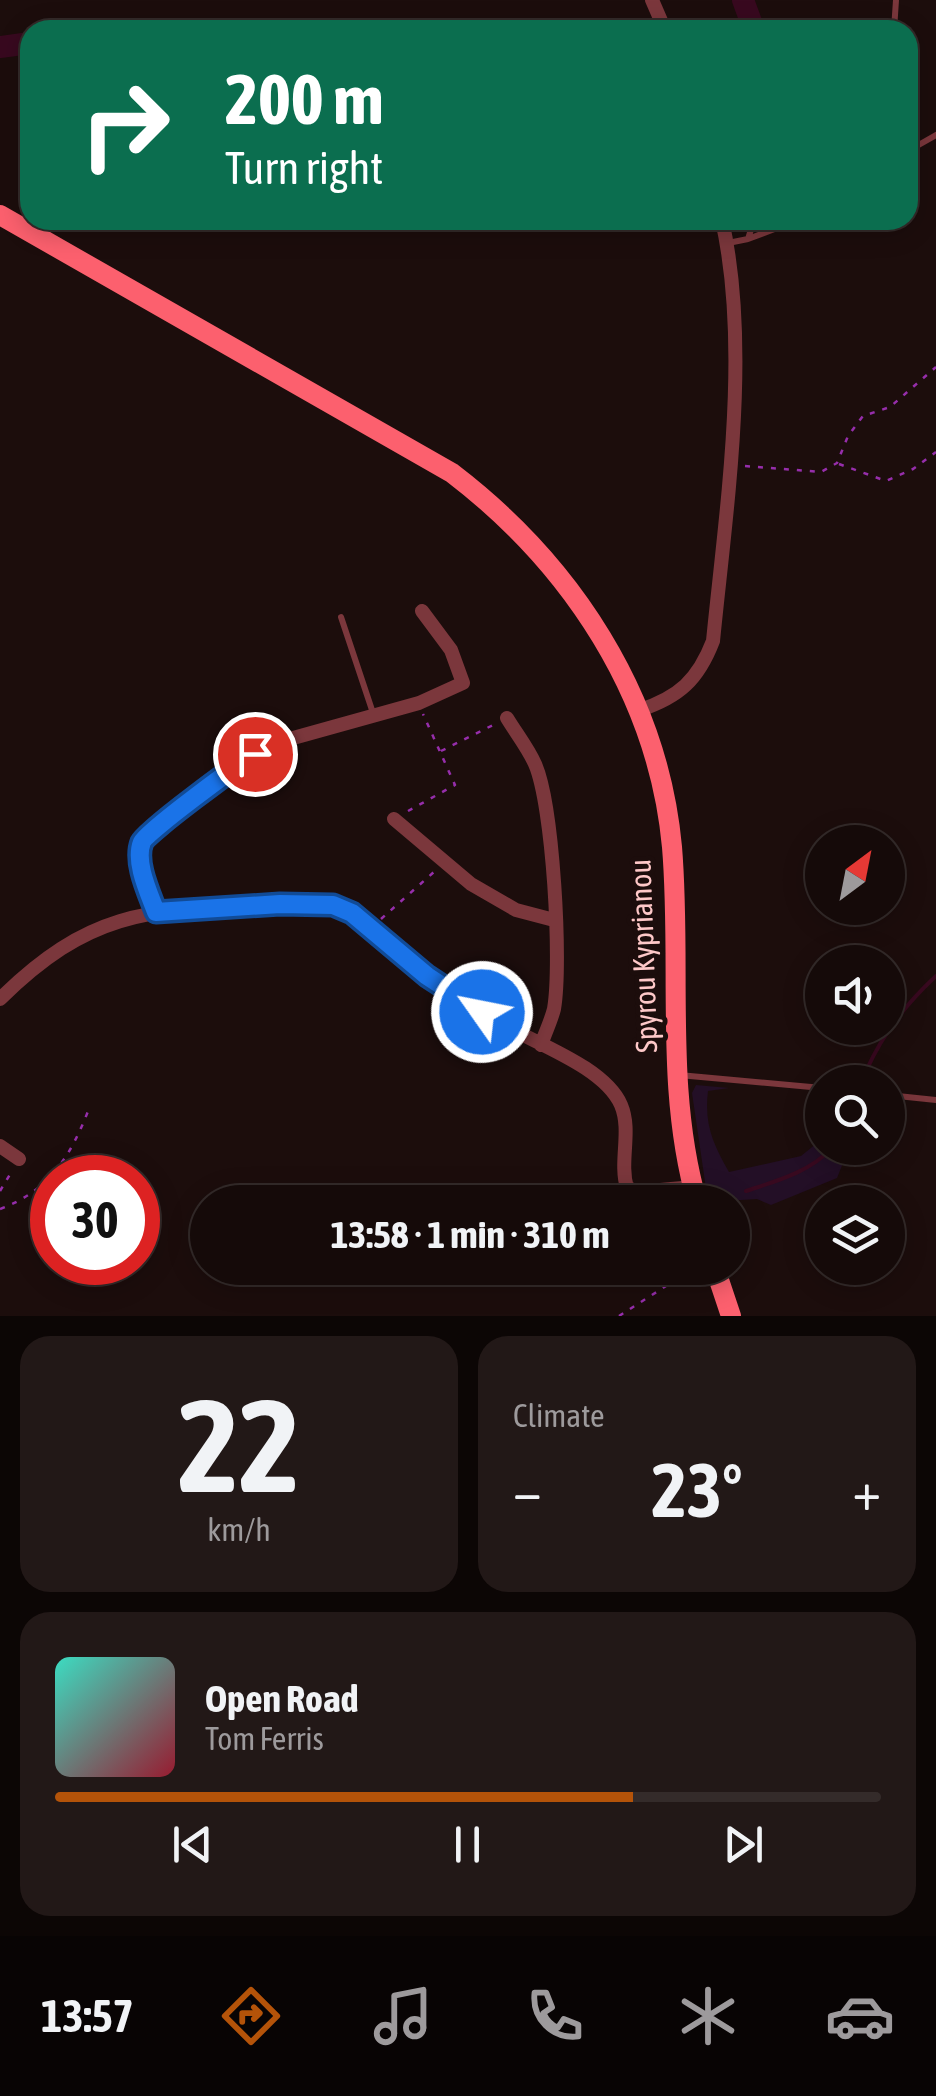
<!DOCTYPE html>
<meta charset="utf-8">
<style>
:root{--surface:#150a09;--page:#221817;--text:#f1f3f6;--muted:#9d9a9c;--line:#342b2a;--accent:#b45309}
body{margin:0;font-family:"Asap Condensed",sans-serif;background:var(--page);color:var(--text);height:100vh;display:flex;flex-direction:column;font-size:38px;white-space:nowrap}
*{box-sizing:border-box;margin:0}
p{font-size:32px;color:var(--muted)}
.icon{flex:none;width:55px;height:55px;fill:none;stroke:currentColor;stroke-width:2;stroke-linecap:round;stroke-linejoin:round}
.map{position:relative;height:1316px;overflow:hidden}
.details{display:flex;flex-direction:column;gap:20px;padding:20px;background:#0c0605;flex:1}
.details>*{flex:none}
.top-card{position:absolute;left:20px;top:20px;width:898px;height:210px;border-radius:30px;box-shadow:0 5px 25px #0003,0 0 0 2px var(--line);background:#0b6e4f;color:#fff;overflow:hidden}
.needle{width:65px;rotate:32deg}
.fabs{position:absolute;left:805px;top:825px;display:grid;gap:20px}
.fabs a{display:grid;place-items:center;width:100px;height:100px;border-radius:50%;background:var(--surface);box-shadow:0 5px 25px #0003,0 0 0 2px var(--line);font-size:50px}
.speed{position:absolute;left:30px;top:1155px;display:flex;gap:20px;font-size:50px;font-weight:700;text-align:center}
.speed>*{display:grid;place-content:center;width:130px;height:130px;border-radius:50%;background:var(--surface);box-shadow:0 5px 25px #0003,0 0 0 2px var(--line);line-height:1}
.speed .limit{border:15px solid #d22;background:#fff;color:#111}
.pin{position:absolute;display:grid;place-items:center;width:85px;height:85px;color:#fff;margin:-42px;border:5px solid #fff;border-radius:50%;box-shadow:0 2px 10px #0007}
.me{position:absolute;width:110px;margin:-55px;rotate:303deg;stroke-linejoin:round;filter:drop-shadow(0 0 8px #0008)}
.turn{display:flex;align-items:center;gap:35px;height:210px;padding:0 40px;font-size:45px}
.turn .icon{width:130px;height:130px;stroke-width:2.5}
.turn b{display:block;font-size:70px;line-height:85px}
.big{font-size:75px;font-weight:700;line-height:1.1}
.details .widget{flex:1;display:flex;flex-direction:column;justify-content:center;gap:15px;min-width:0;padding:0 35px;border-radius:30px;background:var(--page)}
.details .dial{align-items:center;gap:0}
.dial b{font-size:130px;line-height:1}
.song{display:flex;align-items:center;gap:30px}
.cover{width:120px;height:120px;border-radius:15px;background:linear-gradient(135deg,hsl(170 70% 55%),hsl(350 70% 35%))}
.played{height:10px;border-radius:5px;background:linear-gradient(90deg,var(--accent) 70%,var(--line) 70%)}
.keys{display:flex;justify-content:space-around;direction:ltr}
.heat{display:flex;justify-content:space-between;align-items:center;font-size:55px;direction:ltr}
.details .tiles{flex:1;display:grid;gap:20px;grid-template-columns:1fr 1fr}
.widget:last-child{grid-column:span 2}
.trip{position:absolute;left:190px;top:1185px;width:560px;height:100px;border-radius:50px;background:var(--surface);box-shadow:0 5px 25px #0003,0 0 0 2px var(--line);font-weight:700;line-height:100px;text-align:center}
.dock{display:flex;height:160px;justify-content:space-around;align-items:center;background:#080404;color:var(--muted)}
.dock .icon{width:70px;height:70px}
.dock .current{color:var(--accent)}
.dock b{font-size:45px;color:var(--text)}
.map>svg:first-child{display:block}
.green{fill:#230f26}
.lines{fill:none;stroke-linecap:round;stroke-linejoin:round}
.stream{stroke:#38091f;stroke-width:4}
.river{stroke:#38091f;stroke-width:22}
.path{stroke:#962eab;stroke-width:2.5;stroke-dasharray:5 8;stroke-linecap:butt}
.lane{stroke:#7b373c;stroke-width:6}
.street{stroke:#7b373c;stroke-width:14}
.secondary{stroke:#fc606e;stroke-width:20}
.route-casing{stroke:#114b97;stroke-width:25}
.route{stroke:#1a73e8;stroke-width:18}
.labels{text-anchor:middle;stroke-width:10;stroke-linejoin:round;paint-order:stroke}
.street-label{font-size:30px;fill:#fec8c8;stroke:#1c0d0c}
</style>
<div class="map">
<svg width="936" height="1316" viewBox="0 0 936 1316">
<rect width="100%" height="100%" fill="#1c0d0c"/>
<path class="green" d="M696,1085L729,1088L708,1091C704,1124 713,1144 729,1172L801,1156L822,1139V1148H849L837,1178L771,1205L757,1199L708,1202L692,1093Z"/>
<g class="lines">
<path class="stream" d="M867,1069C884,1032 906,1004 936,976
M746,1191C776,1181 810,1172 832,1148"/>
<path class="river" d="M743,0L754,30
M0,47L30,43"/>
<path class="path" d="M839,464L886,481L913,469L936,452
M745,466L821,472L837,463L848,436L863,416L890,407L936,367
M441,751L497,723
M408,811L455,785L423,714
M381,919L435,871
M0,1191L12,1171
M0,1209C50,1191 72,1154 90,1106
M619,1316L666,1286L683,1268"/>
<path class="lane" d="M894,30L896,0
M908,151L936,135
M748,239L798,220
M728,243L748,239L754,220
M341,617L374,716
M679,1075L822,1088
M888,1095L936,1100"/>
<path class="street" d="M652,0L665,30
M640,710C679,697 698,680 713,641C726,509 751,350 722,220
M507,718C516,733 528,748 535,764C553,805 562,963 554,1009C551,1021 545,1033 541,1045
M394,819L471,884L516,910L554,920
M155,911C147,888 132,857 147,834L228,770L255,754L286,740L419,703L463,683L451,650L422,611
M0,999C87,913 145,909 262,905C291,904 325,898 351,912C380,928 401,957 427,976C449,993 474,1007 497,1021C533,1043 604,1066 621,1105C632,1131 619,1161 627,1188L639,1192L693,1187
M0,1146L19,1159"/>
<path class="secondary" d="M0,215L452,473C571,564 658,695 672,847C682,965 664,1087 697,1202
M715,1268L731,1316"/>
</g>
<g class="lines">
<g class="route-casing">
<path id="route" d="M255,754C240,763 146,832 142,842C134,862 149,893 156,912L280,904L333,905L352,913L427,976L482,1012"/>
</g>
<use href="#route" class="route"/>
</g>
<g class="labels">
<g class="street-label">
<text transform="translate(644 956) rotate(-92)" y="10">Spyrou Kyprianou</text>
</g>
</g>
</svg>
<div class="fabs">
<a><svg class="needle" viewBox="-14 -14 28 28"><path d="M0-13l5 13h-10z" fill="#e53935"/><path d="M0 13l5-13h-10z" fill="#9d9a9c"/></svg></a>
<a><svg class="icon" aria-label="sound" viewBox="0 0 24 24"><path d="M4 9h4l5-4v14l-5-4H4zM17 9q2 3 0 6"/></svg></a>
<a><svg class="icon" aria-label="search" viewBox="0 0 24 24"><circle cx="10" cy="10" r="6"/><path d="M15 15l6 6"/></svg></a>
<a><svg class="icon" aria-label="layers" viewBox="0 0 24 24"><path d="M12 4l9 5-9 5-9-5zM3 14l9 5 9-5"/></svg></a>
</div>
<div class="speed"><div class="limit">30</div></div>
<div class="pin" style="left:255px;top:754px;background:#d93025"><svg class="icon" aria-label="arrive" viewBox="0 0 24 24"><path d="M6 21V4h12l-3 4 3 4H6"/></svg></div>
<svg class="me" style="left:482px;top:1012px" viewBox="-20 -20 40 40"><circle r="17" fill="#1a73e8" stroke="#fff" stroke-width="3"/><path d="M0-11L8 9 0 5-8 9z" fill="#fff"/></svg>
<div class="trip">13:58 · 1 min · 310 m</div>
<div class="top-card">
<div class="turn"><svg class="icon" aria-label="right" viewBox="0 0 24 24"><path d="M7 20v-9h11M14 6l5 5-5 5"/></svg><div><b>200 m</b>Turn right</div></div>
</div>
</div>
<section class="details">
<div class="tiles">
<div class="widget dial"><b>22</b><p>km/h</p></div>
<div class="widget"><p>Climate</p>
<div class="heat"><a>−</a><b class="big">23°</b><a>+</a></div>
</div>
<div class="widget">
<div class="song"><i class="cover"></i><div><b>Open Road</b><p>Tom Ferris</p></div></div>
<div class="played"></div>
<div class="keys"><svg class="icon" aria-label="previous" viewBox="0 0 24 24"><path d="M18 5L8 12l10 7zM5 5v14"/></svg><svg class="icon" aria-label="pause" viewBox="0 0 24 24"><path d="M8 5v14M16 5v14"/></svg><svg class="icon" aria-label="next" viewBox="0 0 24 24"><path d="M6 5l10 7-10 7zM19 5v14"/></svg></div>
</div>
</div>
</section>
<nav class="dock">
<b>13:57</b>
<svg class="icon current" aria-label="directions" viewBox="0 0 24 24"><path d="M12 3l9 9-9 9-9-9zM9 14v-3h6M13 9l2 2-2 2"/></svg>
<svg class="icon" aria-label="music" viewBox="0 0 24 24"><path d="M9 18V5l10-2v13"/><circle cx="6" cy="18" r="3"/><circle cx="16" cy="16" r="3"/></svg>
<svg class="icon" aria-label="phone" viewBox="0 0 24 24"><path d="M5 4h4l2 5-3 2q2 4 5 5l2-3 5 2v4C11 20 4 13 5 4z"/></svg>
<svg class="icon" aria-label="climate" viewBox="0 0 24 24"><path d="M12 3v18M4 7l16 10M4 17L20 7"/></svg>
<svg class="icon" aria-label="car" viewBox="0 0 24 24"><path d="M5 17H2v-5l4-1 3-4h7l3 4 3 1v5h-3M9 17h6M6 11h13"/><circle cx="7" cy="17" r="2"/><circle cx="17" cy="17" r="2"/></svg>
</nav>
